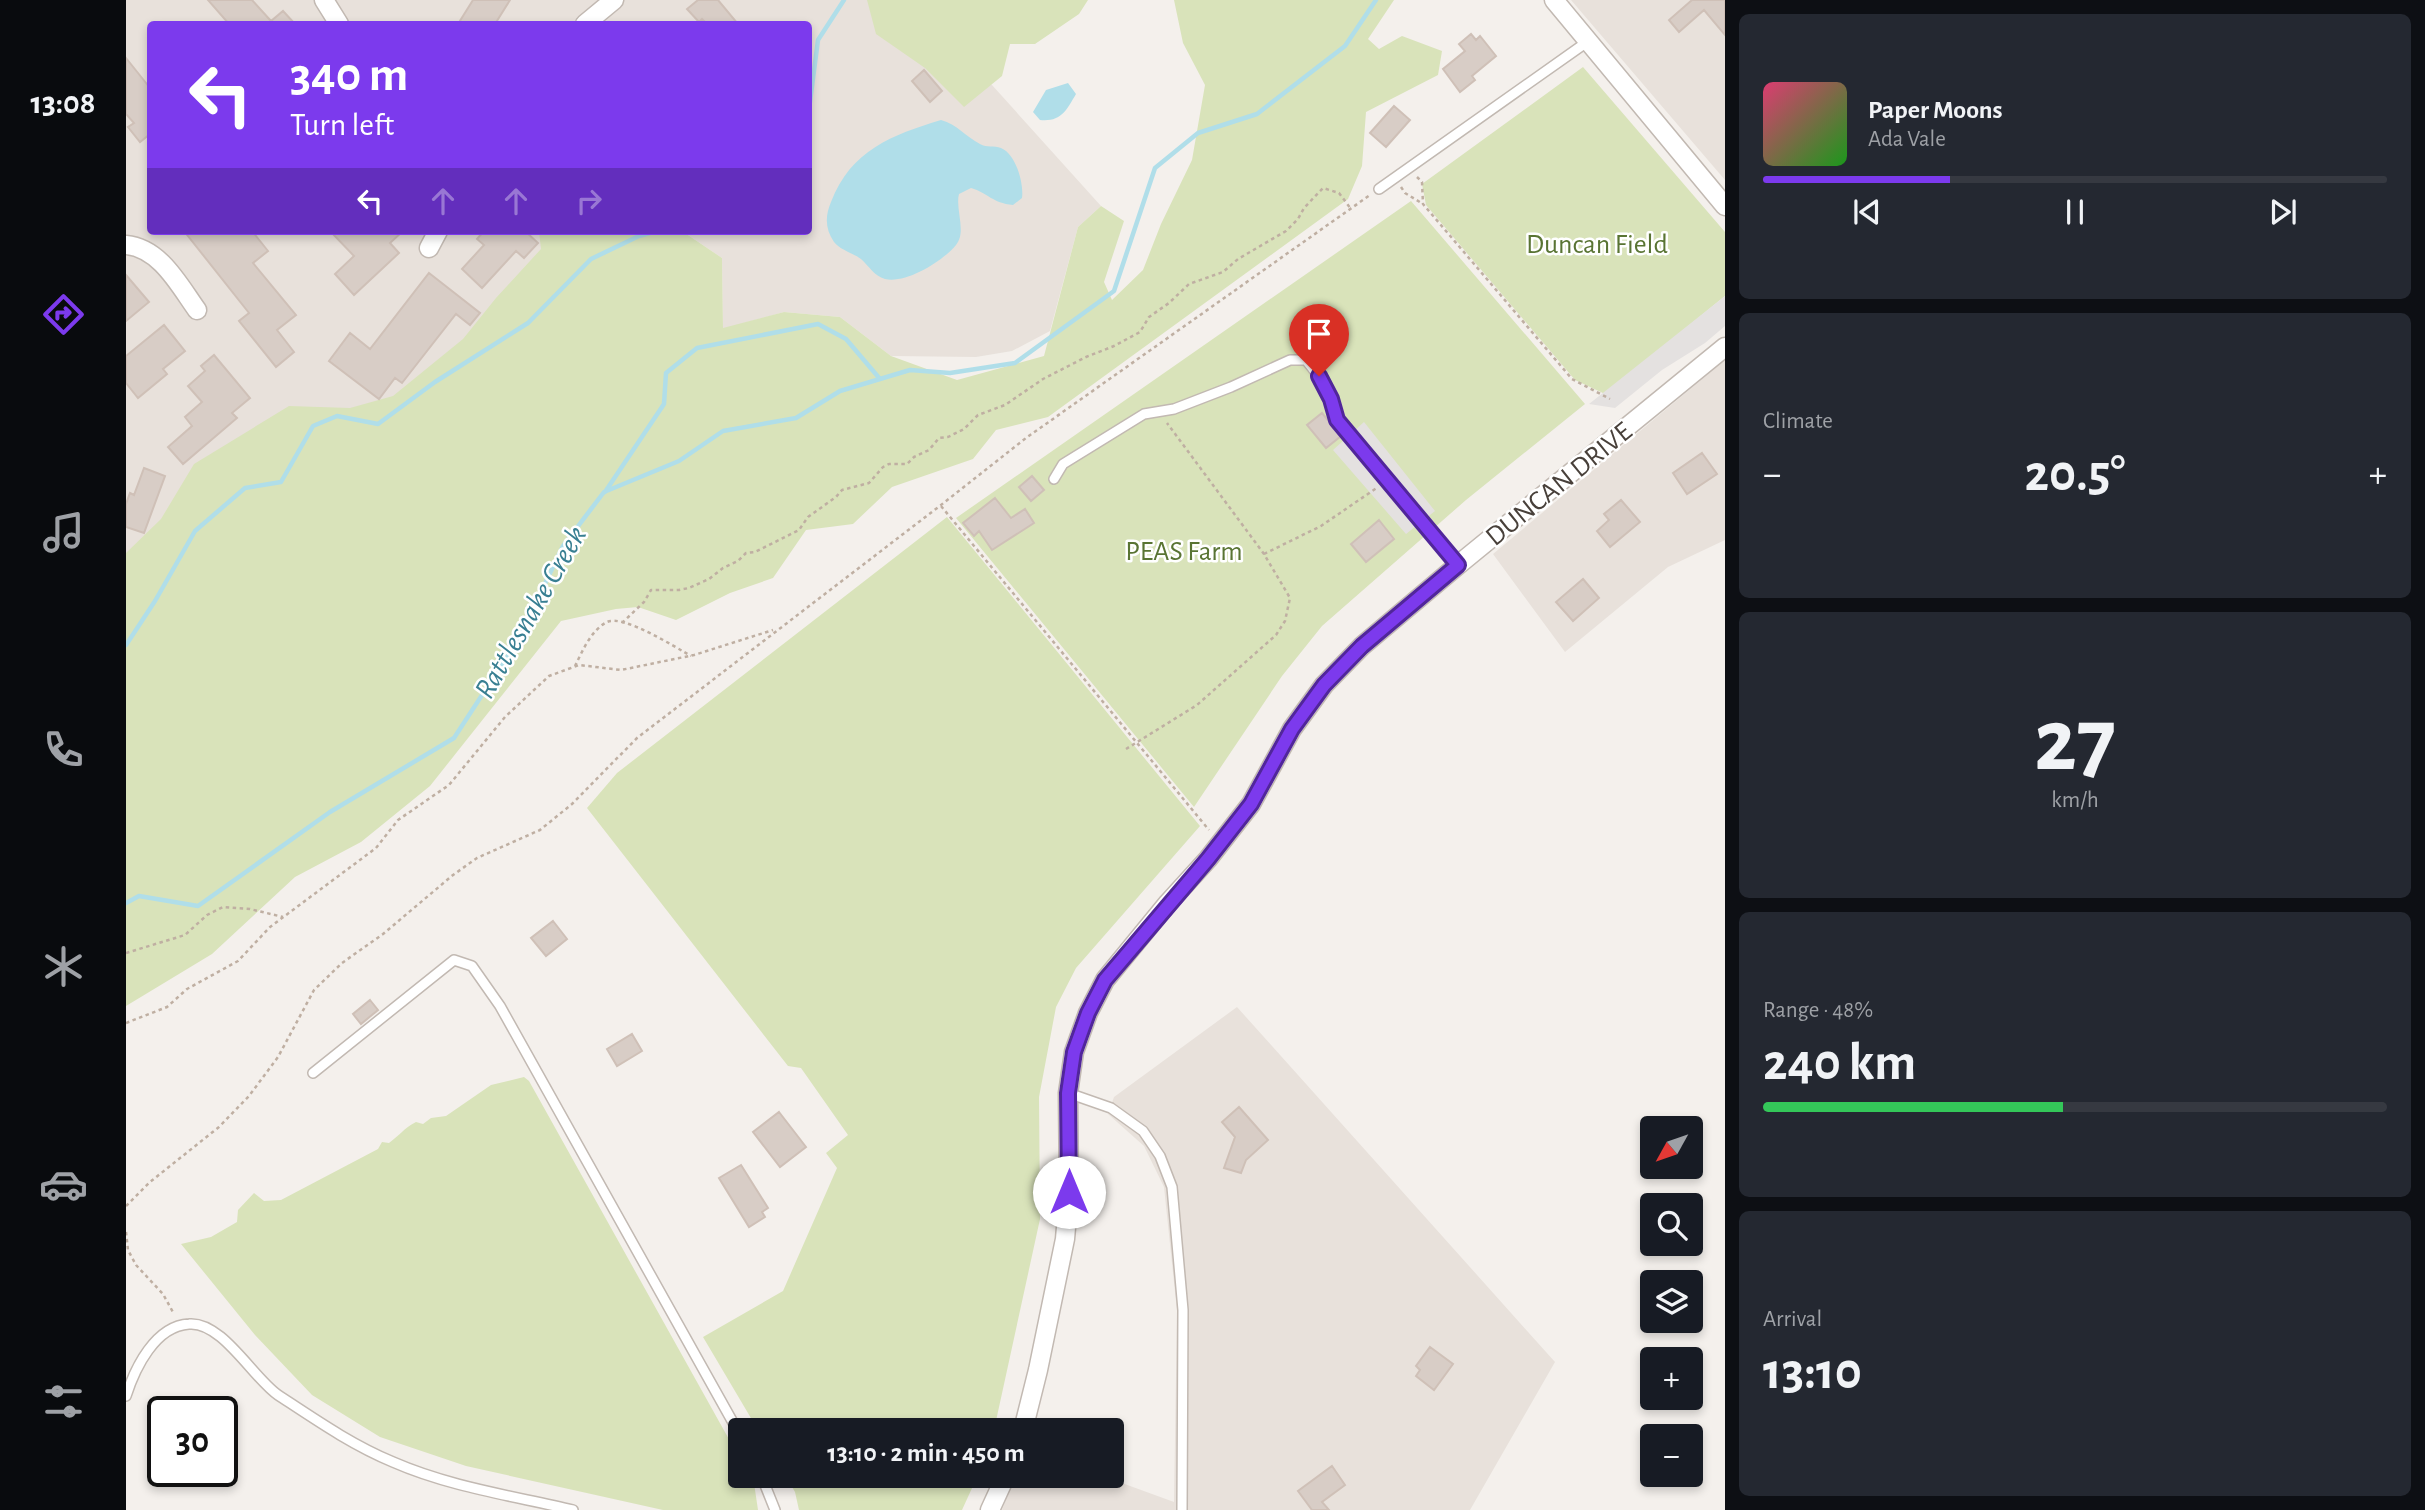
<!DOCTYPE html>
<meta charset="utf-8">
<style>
:root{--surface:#171b24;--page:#242831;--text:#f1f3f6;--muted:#9ea1a6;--line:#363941;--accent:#7c3aed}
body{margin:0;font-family:"Alegreya Sans",sans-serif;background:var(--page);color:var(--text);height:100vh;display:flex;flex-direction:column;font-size:26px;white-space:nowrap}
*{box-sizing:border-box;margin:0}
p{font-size:23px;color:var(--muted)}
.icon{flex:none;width:38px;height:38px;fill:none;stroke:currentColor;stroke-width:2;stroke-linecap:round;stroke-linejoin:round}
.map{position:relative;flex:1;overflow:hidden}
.side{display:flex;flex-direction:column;gap:14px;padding:14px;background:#0d0f14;width:700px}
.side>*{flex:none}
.top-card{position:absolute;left:21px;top:21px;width:665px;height:214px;border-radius:7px;box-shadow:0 4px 10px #0003;background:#7c3aed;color:#fff;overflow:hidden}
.needle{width:46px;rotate:230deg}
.tools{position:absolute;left:1514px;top:1116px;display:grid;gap:14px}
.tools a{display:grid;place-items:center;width:63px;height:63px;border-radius:7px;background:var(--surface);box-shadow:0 4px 10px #0003;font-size:35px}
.speed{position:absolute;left:21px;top:1396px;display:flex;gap:14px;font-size:35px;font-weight:700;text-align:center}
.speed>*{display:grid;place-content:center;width:91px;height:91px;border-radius:50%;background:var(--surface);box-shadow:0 4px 10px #0003;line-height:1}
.speed .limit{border:4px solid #111;border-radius:10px;background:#fff;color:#111}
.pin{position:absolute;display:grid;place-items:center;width:60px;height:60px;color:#fff;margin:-72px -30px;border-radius:50% 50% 50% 0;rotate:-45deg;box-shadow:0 0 7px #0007}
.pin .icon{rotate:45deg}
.me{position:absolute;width:77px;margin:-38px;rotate:0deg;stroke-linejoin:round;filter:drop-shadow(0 0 5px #0008)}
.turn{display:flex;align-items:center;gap:24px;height:147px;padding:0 28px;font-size:32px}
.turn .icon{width:91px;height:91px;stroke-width:2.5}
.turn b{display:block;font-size:49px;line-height:60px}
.lanes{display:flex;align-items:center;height:66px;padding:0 28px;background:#0003;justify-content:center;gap:35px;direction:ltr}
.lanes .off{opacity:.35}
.big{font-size:52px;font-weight:700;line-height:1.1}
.side .widget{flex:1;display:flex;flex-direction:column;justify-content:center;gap:10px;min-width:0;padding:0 24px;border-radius:10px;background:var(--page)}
.side .dial{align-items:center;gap:0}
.dial b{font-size:91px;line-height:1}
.song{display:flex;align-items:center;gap:21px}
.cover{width:84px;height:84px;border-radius:10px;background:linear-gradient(135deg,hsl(340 70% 55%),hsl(120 70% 35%))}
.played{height:7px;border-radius:4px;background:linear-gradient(90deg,var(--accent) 30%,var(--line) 30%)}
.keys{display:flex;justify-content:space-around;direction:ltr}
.heat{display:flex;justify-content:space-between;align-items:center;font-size:38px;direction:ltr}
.charge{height:10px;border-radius:5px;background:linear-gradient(90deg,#34c759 48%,var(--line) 0)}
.trip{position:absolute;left:602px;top:1418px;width:396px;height:70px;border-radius:7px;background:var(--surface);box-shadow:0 4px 10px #0003;font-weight:700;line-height:70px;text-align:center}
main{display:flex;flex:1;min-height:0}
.tabs{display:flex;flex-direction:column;width:126px;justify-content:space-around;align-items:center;background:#090b0e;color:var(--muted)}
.tabs .icon{width:49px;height:49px}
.tabs .current{color:var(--accent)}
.tabs b{font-size:32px;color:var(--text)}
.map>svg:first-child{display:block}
.residential{fill:#e8e1db}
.green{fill:#d9e3ba}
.parking{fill:#e4e1e0}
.water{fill:#b0dee9}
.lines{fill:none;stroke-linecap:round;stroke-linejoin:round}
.stream{stroke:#b0dee9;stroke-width:4.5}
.building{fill:#d8cdc6;stroke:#cfc0b7;stroke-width:2}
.lane-casing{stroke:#c2b9b2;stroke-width:12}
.street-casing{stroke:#c2b9b2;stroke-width:21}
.path{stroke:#bfafa2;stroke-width:2.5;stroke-dasharray:3.5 3.5;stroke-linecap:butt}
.lane{stroke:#fff;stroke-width:9}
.street{stroke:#fff;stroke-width:18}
.route-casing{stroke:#51269a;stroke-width:18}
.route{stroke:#7c3aed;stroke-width:12}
.labels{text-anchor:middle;stroke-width:5;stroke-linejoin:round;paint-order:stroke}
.park-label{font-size:28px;fill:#597433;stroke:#fff}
.street-label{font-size:28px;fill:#48403a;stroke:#fff}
.water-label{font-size:30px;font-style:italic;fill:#387f92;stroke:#fff}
</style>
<main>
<nav class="tabs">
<b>13:08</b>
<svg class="icon current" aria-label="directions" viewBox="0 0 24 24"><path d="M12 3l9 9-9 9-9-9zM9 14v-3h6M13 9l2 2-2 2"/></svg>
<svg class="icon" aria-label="music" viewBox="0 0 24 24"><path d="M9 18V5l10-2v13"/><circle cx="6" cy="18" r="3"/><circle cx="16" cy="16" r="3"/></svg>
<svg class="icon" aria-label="phone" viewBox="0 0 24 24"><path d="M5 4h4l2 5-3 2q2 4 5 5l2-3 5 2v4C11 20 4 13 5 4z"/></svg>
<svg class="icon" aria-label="climate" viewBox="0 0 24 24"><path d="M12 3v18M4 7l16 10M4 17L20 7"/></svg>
<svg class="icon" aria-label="car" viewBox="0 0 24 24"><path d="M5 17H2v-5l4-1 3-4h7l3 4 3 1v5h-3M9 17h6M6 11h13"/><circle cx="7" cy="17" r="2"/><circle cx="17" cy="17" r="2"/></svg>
<svg class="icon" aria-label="filters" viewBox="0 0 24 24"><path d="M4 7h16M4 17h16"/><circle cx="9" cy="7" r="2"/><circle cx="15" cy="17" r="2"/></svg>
</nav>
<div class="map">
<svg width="1599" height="1510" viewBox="0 0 1599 1510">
<rect width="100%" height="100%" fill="#f4f0ec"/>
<path class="residential" d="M0,0H758L866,85L975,206L952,227L924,331L886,351L850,357L765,356L714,317L658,312L597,329L596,258L556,231H682V24H24V231H516L0,609Z
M1445,0H1599V180Z
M1599,360V540L1542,567L1439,652L1367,554Z
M1111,1007L1429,1362L1344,1510H876L889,1475H974L1048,1502L1051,1311L1038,1187L1018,1146L982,1114L988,1097Z"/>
<path class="green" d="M741,0H962L953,14L909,44H884L876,76L838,107L799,68L750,34Z
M1048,0H1268L1242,39L1253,49L1276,36L1316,51L1312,75L1240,112L1236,166L1222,199L922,417L870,430L847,459L766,487L727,524L680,530L647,578L604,593L550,620L512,607L490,609L435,621L304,786L235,842L169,877L86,954L0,1006V553L35,519L68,464L163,406L224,408L267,396L337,339L370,298L415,249L413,231H556L596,258L597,328L658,312L714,317L765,356L831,380L918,356L952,227L975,206L998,221L978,282L986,300L1017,270L1035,224L1066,160L1079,85L1057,43Z
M1457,67L1599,232V296L1479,394L1449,380L1300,205L1296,184Z
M1285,201L1459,404L1340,500L1196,626L1156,676L1068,807L830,518Z
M821,517L1074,826L950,968L930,1007L913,1097L914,1219L868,1430H632L577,1337L657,1291L711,1168L700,1153L722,1135L675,1068L662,1066L461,808L491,773Z
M398,1077L403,1081L614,1459V1475H623L628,1483L632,1510H537L340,1466L254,1437L186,1395L129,1335L55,1244L85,1237L111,1222L112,1210L128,1193L138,1201L155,1200L252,1149L256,1142L263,1143C274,1135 277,1129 290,1122L297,1124L305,1118L320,1116L365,1085Z
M659,1475H852L836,1510H673L669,1492Z"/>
<path class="parking" d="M1599,296V326L1579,343L1536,370L1489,408L1463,404Z
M1238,422L1309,511L1280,534L1207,450Z"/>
<path class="water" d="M942,83L950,94C940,111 935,122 914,120L907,112L920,90Z
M815,120C831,124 840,137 854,144C861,148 868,145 875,148C890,154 898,184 896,198L887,205C866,203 862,193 845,188L833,194C829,209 841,232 830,245C817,261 780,284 759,279C748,276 743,266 735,259C727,253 714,250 708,242C699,229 699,216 705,202C725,150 766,135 815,120Z"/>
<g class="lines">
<path class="stream" d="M682,117L692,40L718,0
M479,492L538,404L540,373L571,348L692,324L720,339L754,379
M0,645L29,601L69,531L119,488L155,482L187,426L211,416L252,424L309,382L402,323L465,259L513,236L531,231
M0,903L13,896L72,906L204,812L328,738L392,640L437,546L478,492L553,461L597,431L670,418L714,391L784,370L824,373L889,363L988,291L1029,168L1072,133L1131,114L1219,46L1250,0"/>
</g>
<path class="building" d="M82,0H126L145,21L157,11L169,24H103Z
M347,0H384L369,24H332Z
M572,0H592L612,24H581L576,19L573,22L561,9Z
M1566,0H1599V35L1578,10L1553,32L1543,20Z
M1345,34L1350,40L1354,36L1370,56L1346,76L1349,80L1334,92L1317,69L1339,51L1333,44Z
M0,58L24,88V134L14,142L2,127L8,123L0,114Z
M798,70L816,91L804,102L786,81Z
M1268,106L1284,120L1260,147L1244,133Z
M58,231H126L142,251L127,263L170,315L151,330L168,352L150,367L113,321L123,313Z
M204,231H277L264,243L273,253L228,295L209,274L228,256Z
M358,231H399L412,243L398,258L390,251L356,288L336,269L358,245L351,239Z
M303,273L354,313L344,325L330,314L276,383L269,378L253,399L203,361L224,333L244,349Z
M0,275L23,302L0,321Z
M38,325L59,351L37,369L41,374L12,398L0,383V356Z
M88,355L124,398L106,413L111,418L57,464L42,447L66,426L59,417L76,402L62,386L79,371L75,366Z
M1196,413L1215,436L1200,448L1181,425Z
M1576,453L1591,474L1561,494L1547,473Z
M18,468L39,476L18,533L0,527V504L4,493L8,495Z
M906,476L918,490L905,501L893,487Z
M869,498L885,518L899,509L908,523L866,550L853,531L848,536L837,523Z
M1495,500L1514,522L1484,547L1471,531L1483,520L1478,514Z
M1253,520L1268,539L1240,562L1225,544Z
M1457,579L1473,598L1447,621L1430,602Z
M427,921L441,939L420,956L405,938Z
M244,1000L252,1010L235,1024L227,1014Z
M506,1034L516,1051L491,1066L481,1049Z
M1113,1107L1142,1140L1120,1160L1115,1173L1098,1168L1109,1137L1096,1122Z
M653,1112L680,1147L654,1167L627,1132Z
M615,1165L642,1208L636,1212L639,1217L623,1227L593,1178Z
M1304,1347L1327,1364L1308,1390L1290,1376L1294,1370L1290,1366Z
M1206,1466L1219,1485L1196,1502L1203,1510H1186L1172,1491Z"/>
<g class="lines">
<g class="lane-casing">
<path id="lane" d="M1253,189L1461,42
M928,479L937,464L1018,414L1048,409L1105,387L1164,360H1180C1196,379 1205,396 1211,420L1332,565
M187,1073L328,960L346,966L374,1006L614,1435
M942,1093L985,1108L1017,1131L1034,1156L1046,1187L1057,1310L1056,1510
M0,1396C9,1368 29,1326 63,1324C96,1321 127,1378 152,1395C190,1420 226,1445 267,1462C324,1487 388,1496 447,1510
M635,1475L649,1510"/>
</g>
<g class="street-casing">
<path id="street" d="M198,0L213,24
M1428,0L1599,206
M459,24L488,0
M0,245C34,248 53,285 71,310
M303,248L312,231
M897,1430L912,1370L939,1239L943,1192L942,1093L948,1052L962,1013L979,980L1042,903L1082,859L1125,804L1166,729L1198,685L1236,646L1332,565L1599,347
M864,1510L880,1475"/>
</g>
<path class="path" d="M1291,177L1296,182L1297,204L1446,379L1484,399
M1275,187L1279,193L1297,204
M815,506L1083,830
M1138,554L1195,526L1252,487
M496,623L518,602L525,590H553L563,588L583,579L597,568L612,561L620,553L629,552L673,530L682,517L710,497L716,490L743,483L757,467L763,464H781L788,457L803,450L813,438L822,437L838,429L852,415L879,405L917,379L960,357L988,346L1014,332L1023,317L1043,303L1063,284L1097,272L1112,259L1160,231L1172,219L1178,208L1197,188L1213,193L1225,209
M449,666C456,652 465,630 481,622C497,614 549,647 565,656
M1000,749L1071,705L1150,635L1159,621L1164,598L1138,554L1041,423
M0,953L59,935L81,915L97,907L124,909L157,917
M0,1023L41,1007L61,989L112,961L144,927L250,848L272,820L323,785L379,717L423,676L453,665L495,670L568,655L647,630
M0,1206L24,1182L93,1127L123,1096L152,1057L188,990L216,963L257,934L327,875L351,858L414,830L446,804L511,738L815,505L900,438L1244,195
M0,1232L2,1250L10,1265L37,1294L48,1314"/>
<use href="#lane" class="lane"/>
<use href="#street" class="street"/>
</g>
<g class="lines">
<g class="route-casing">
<path id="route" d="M943,1192L942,1093L948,1052L962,1013L979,980L1082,859L1125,804L1166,729L1198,685L1236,646L1332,565L1211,420L1205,399L1193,376"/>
</g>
<use href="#route" class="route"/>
</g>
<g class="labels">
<g class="park-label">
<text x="1471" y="253">Duncan Field</text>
<text x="1058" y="560">PEAS Farm</text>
</g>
<g class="street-label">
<text transform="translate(1432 483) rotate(-39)" y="10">DUNCAN DRIVE</text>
</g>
<g class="water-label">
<text transform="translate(404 612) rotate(-60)" y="10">Rattlesnake Creek</text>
</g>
</g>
</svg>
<div class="tools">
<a><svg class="needle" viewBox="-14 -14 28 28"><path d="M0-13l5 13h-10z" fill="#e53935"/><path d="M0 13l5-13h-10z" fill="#9ea1a6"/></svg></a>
<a><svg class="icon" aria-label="search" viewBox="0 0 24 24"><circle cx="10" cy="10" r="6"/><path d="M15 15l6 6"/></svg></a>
<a><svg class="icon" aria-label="layers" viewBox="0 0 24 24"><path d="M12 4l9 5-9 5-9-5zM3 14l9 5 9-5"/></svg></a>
<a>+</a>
<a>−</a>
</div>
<div class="speed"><div class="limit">30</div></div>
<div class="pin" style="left:1193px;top:376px;background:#d93025"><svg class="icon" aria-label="arrive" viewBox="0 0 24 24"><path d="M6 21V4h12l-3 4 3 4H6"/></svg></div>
<svg class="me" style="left:943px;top:1192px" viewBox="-20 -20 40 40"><circle r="19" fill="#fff"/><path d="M0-13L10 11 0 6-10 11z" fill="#7c3aed"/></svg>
<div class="trip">13:10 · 2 min · 450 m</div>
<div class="top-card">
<div class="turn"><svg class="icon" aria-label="left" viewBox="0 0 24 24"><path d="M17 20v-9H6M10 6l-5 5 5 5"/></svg><div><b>340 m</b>Turn left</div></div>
<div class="lanes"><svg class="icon" aria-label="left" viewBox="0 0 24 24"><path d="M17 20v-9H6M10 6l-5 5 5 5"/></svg><svg class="icon off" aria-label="ahead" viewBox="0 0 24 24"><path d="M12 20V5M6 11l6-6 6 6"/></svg><svg class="icon off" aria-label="ahead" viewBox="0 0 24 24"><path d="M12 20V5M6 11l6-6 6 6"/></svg><svg class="icon off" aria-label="right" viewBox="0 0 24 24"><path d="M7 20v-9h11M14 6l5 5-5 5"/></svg></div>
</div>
</div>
<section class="side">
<div class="widget">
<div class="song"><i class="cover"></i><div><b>Paper Moons</b><p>Ada Vale</p></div></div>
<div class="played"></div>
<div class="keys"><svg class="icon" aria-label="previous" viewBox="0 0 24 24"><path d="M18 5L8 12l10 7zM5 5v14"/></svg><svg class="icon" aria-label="pause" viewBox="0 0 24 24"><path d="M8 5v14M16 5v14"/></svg><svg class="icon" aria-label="next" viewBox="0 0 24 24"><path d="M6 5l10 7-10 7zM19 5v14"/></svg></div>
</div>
<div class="widget"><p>Climate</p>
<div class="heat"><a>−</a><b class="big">20.5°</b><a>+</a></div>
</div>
<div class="widget dial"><b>27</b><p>km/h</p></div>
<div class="widget"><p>Range · 48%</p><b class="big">240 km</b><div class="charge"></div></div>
<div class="widget"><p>Arrival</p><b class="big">13:10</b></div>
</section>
</main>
